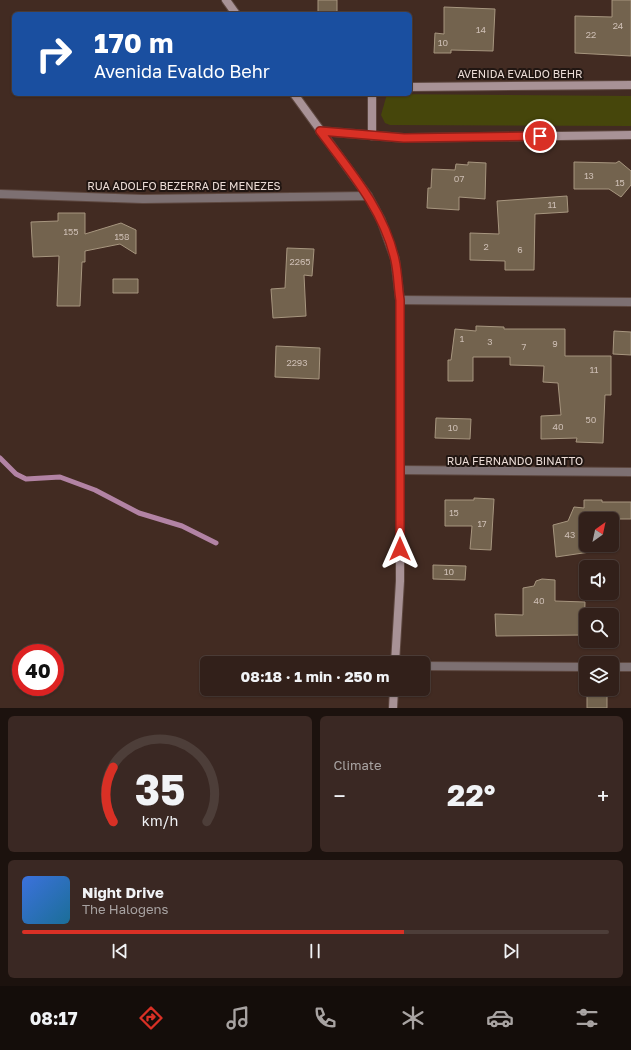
<!DOCTYPE html>
<meta charset="utf-8">
<style>
:root{--surface:#32201a;--page:#3a2823;--text:#f1f3f6;--muted:#a8a3a2;--line:#4d3e39;--accent:#d93025}
body{margin:0;font-family:"Golos Text",sans-serif;background:var(--page);color:var(--text);height:100vh;display:flex;flex-direction:column;font-size:15px;white-space:nowrap}
*{box-sizing:border-box;margin:0}
p{font-size:13px;color:var(--muted)}
.icon{flex:none;width:22px;height:22px;fill:none;stroke:currentColor;stroke-width:2;stroke-linecap:round;stroke-linejoin:round}
.map{position:relative;height:708px;overflow:hidden}
.details{display:flex;flex-direction:column;gap:8px;padding:8px;background:#1c120e;flex:1}
.details>*{flex:none}
.hud{position:absolute;left:12px;top:12px;width:400px;height:84px;border-radius:6px;box-shadow:0 1px 3px #0004,0 0 0 1px var(--line);background:#1a4fa0;color:#fff;overflow:hidden}
.needle{width:26px;rotate:33deg}
.tools{position:absolute;left:579px;top:512px;display:grid;gap:8px}
.tools a{display:grid;place-items:center;width:40px;height:40px;border-radius:6px;background:var(--surface);box-shadow:0 1px 3px #0004,0 0 0 1px var(--line);font-size:20px}
.speed{position:absolute;left:12px;top:644px;display:flex;gap:8px;font-size:20px;font-weight:700;text-align:center}
.speed>*{display:grid;place-content:center;width:52px;height:52px;border-radius:50%;background:var(--surface);box-shadow:0 1px 3px #0004,0 0 0 1px var(--line);line-height:1}
.speed .limit{border:6px solid #d22;background:#fff;color:#111}
.pin{position:absolute;display:grid;place-items:center;width:34px;height:34px;color:#fff;margin:-17px;border:2px solid #fff;border-radius:50%;box-shadow:0 1px 4px #0007}
.me{position:absolute;width:44px;margin:-22px;rotate:0deg;stroke-linejoin:round;filter:drop-shadow(0 0 3px #0008)}
.turn{display:flex;align-items:center;gap:14px;height:84px;padding:0 16px;font-size:18px}
.turn .icon{width:52px;height:52px;stroke-width:2.5}
.turn b{display:block;font-size:28px;line-height:34px}
.big{font-size:30px;font-weight:700;line-height:1.1}
.details .card{flex:1;display:flex;flex-direction:column;justify-content:center;gap:6px;min-width:0;padding:0 14px;border-radius:6px;background:var(--page)}
.details .dial{align-items:center;gap:0}
.dial svg{height:104px;overflow:visible;fill:none;stroke:var(--line);stroke-width:7;stroke-linecap:round;text-anchor:middle}
.dial text{fill:var(--text);stroke:none}
.song{display:flex;align-items:center;gap:12px}
.cover{width:48px;height:48px;border-radius:6px;background:linear-gradient(135deg,hsl(220 70% 55%),hsl(200 70% 35%))}
.played{height:4px;border-radius:2px;background:linear-gradient(90deg,var(--accent) 65%,var(--line) 65%)}
.keys{display:flex;justify-content:space-around;direction:ltr}
.heat{display:flex;justify-content:space-between;align-items:center;font-size:22px;direction:ltr}
.details .tiles{flex:1;display:grid;gap:8px;grid-template-columns:1fr 1fr}
.card:last-child{grid-column:span 2}
.trip{position:absolute;left:200px;top:656px;width:230px;height:40px;border-radius:6px;background:var(--surface);box-shadow:0 1px 3px #0004,0 0 0 1px var(--line);font-weight:700;line-height:40px;text-align:center}
.dock{display:flex;height:64px;justify-content:space-around;align-items:center;background:#140d0a;color:var(--muted)}
.dock .icon{width:28px;height:28px}
.dock .selected{color:var(--accent)}
.dock b{font-size:18px;color:var(--text)}
.map>svg:first-child{display:block}
.green{fill:#46460b}
.lines{fill:none;stroke-linecap:round;stroke-linejoin:round}
.stream{stroke:#b283a4;stroke-width:5}
.building{fill:#73634e;stroke:#a7967f}
.street-casing{stroke:#5d473f;stroke-width:10}
.secondary-casing{stroke:#5d473f;stroke-width:10}
.street{stroke:#7d7072;stroke-width:8}
.secondary{stroke:#a89296;stroke-width:8}
.route-casing{stroke:#8d1f18;stroke-width:10}
.route{stroke:#d93025;stroke-width:7}
.labels{text-anchor:middle;stroke-width:4;stroke-linejoin:round;paint-order:stroke}
.number-label{font-size:9px;fill:#cdbeb4}
.street-label{font-size:11px;fill:#ebdcd6;stroke:#211612}
</style>
<div class="map">
<svg width="631" height="708" viewBox="0 0 631 708">
<rect width="100%" height="100%" fill="#422b22"/>
<path class="green" d="M387,94L631,96V126L390,125L385,123L381,115Z"/>
<g class="lines">
<path class="stream" d="M0,458L16,474L26,479L60,477L95,490L139,513L182,526L216,543"/>
</g>
<path class="building" d="M318,0H337V14H318Z
M612,0H631V56L575,53V16L612,17Z
M444,7L495,9L493,51L451,50V53H434L435,33L444,34Z
M619,161L631,171V185L621,197L609,189H574V162L616,163Z
M468,162L486,163L485,199L459,197V210L427,208L428,188H431L432,169L455,170L456,164L468,165Z
M567,196L568,212L535,214L534,270H505V261L470,260V233L499,234L497,201Z
M58,213H85V234L121,223L136,230V254L120,244L85,251V262H82L80,306H57L59,256L33,257L31,222L58,221Z
M287,248L314,249L312,276L304,275L306,316L273,318L271,289L285,288Z
M113,279H138V293H113Z
M476,326L504,327V329H565V356H611V395H605L603,443L576,442L577,438L541,439V416L561,415L558,383L543,382L544,366L510,365V357H473V381H448V360H451L455,329L476,331Z
M614,331L631,332V355L613,354Z
M276,346L320,348L319,379L275,377Z
M436,418L471,419L470,439L435,438Z
M474,498L494,499L491,550L470,549L472,526H445V500H474Z
M584,500H602V502H631V519H586V545H590V552L556,557L553,525L568,521L574,507L584,508Z
M433,565L466,566L465,580L433,579Z
M542,579L555,580V601L585,602L584,635L496,636L495,614L523,615V588L534,586L536,581Z
M587,694H607V708H587Z"/>
<g class="lines">
<g class="street-casing">
<path id="street" d="M0,194L143,199L368,196
M400,300L631,302
M400,470L631,472
M423,666L586,667
M612,667H631"/>
</g>
<g class="secondary-casing">
<path id="secondary" d="M226,0L236,14
M410,87L631,85
M294,94L368,196L381,220L395,259L400,300V581L395,663
M372,94V136
M320,131L404,138L631,135
M393,708L394,689"/>
</g>
<use href="#street" class="street"/>
<use href="#secondary" class="secondary"/>
</g>
<g class="lines">
<g class="route-casing">
<path id="route" d="M400,549V300C398,287 398,273 395,260C384,210 350,171 320,131L404,138L540,136"/>
</g>
<use href="#route" class="route"/>
</g>
<g class="labels">
<g class="number-label">
<text x="618" y="29">24</text>
<text x="481" y="33">14</text>
<text x="591" y="38">22</text>
<text x="443" y="46">10</text>
<text x="589" y="179">13</text>
<text x="459" y="182">07</text>
<text x="620" y="186">15</text>
<text x="552" y="208">11</text>
<text x="71" y="235">155</text>
<text x="122" y="240">158</text>
<text x="486" y="250">2</text>
<text x="520" y="253">6</text>
<text x="300" y="265">2265</text>
<text x="462" y="342">1</text>
<text x="490" y="345">3</text>
<text x="555" y="347">9</text>
<text x="524" y="350">7</text>
<text x="297" y="366">2293</text>
<text x="594" y="373">11</text>
<text x="591" y="423">50</text>
<text x="558" y="430">40</text>
<text x="453" y="431">10</text>
<text x="454" y="516">15</text>
<text x="482" y="527">17</text>
<text x="570" y="538">43</text>
<text x="449" y="575">10</text>
<text x="539" y="604">40</text>
</g>
<g class="street-label">
<text x="520" y="78">AVENIDA EVALDO BEHR</text>
<text x="184" y="190">RUA ADOLFO BEZERRA DE MENEZES</text>
<text x="515" y="465">RUA FERNANDO BINATTO</text>
</g>
</g>
</svg>
<div class="tools">
<a><svg class="needle" viewBox="-14 -14 28 28"><path d="M0-13l5 13h-10z" fill="#e53935"/><path d="M0 13l5-13h-10z" fill="#a8a3a2"/></svg></a>
<a><svg class="icon" aria-label="sound" viewBox="0 0 24 24"><path d="M4 9h4l5-4v14l-5-4H4zM17 9q2 3 0 6"/></svg></a>
<a><svg class="icon" aria-label="search" viewBox="0 0 24 24"><circle cx="10" cy="10" r="6"/><path d="M15 15l6 6"/></svg></a>
<a><svg class="icon" aria-label="layers" viewBox="0 0 24 24"><path d="M12 4l9 5-9 5-9-5zM3 14l9 5 9-5"/></svg></a>
</div>
<div class="speed"><div class="limit">40</div></div>
<div class="pin" style="left:540px;top:136px;background:#d93025"><svg class="icon" aria-label="arrive" viewBox="0 0 24 24"><path d="M6 21V4h12l-3 4 3 4H6"/></svg></div>
<svg class="me" style="left:400px;top:549px" viewBox="-20 -20 40 40"><path d="M0-17L14 15 0 8-14 15z" fill="#d93025" stroke="#fff" stroke-width="4"/></svg>
<div class="trip">08:18 · 1 min · 250 m</div>
<div class="hud">
<div class="turn"><svg class="icon" aria-label="right" viewBox="0 0 24 24"><path d="M7 20v-9h11M14 6l5 5-5 5"/></svg><div><b>170 m</b>Avenida Evaldo Behr</div></div>
</div>
</div>
<section class="details">
<div class="tiles">
<div class="card dial"><svg viewBox="0 0 100 80">
<path d="M14 69A42 42 0 1 1 86 69"/>
<path d="M14 69A42 42 0 0 1 14 27" stroke="#d93025"/>
<text x="50" y="56" font-size="32" font-weight="700">35</text>
<text x="50" y="72" font-size="11">km/h</text>
</svg></div>
<div class="card"><p>Climate</p>
<div class="heat"><a>−</a><b class="big">22°</b><a>+</a></div>
</div>
<div class="card">
<div class="song"><i class="cover"></i><div><b>Night Drive</b><p>The Halogens</p></div></div>
<div class="played"></div>
<div class="keys"><svg class="icon" aria-label="previous" viewBox="0 0 24 24"><path d="M18 5L8 12l10 7zM5 5v14"/></svg><svg class="icon" aria-label="pause" viewBox="0 0 24 24"><path d="M8 5v14M16 5v14"/></svg><svg class="icon" aria-label="next" viewBox="0 0 24 24"><path d="M6 5l10 7-10 7zM19 5v14"/></svg></div>
</div>
</div>
</section>
<nav class="dock">
<b>08:17</b>
<svg class="icon selected" aria-label="directions" viewBox="0 0 24 24"><path d="M12 3l9 9-9 9-9-9zM9 14v-3h6M13 9l2 2-2 2"/></svg>
<svg class="icon" aria-label="music" viewBox="0 0 24 24"><path d="M9 18V5l10-2v13"/><circle cx="6" cy="18" r="3"/><circle cx="16" cy="16" r="3"/></svg>
<svg class="icon" aria-label="phone" viewBox="0 0 24 24"><path d="M5 4h4l2 5-3 2q2 4 5 5l2-3 5 2v4C11 20 4 13 5 4z"/></svg>
<svg class="icon" aria-label="climate" viewBox="0 0 24 24"><path d="M12 3v18M4 7l16 10M4 17L20 7"/></svg>
<svg class="icon" aria-label="car" viewBox="0 0 24 24"><path d="M5 17H2v-5l4-1 3-4h7l3 4 3 1v5h-3M9 17h6M6 11h13"/><circle cx="7" cy="17" r="2"/><circle cx="17" cy="17" r="2"/></svg>
<svg class="icon" aria-label="filters" viewBox="0 0 24 24"><path d="M4 7h16M4 17h16"/><circle cx="9" cy="7" r="2"/><circle cx="15" cy="17" r="2"/></svg>
</nav>
